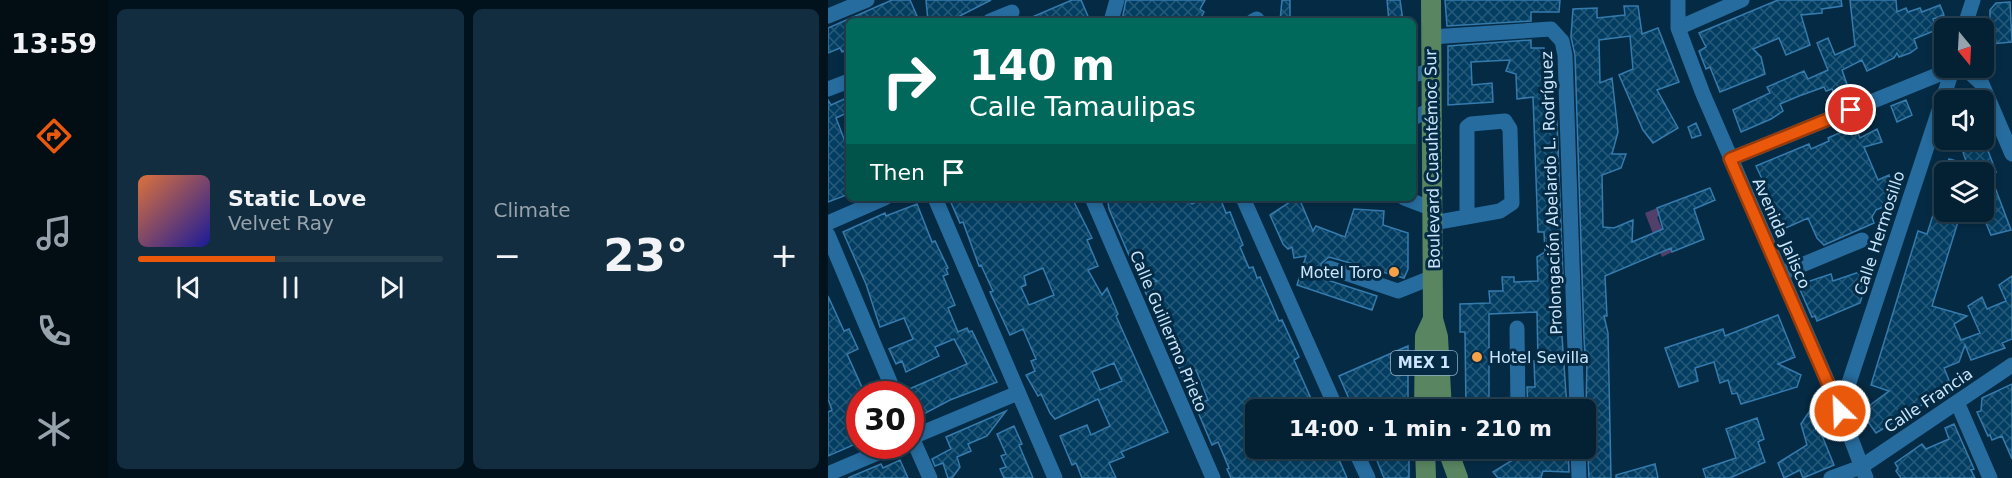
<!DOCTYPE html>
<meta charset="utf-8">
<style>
:root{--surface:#042033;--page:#122d3f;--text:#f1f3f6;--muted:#97a3ac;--line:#253e4e;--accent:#ea580c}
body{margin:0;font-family:"DejaVu Sans",sans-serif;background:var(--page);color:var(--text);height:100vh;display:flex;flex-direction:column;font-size:22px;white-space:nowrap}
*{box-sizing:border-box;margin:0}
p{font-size:20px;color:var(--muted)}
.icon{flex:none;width:33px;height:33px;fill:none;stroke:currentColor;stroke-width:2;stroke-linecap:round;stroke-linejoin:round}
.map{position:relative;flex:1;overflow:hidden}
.details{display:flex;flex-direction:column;gap:9px;padding:9px;background:#02121c;width:720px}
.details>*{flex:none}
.hud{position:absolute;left:18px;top:18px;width:570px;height:183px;border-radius:9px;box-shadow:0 3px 9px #0003,0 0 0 2px var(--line);background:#00695c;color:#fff;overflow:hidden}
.needle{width:39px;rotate:162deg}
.controls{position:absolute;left:1106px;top:18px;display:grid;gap:12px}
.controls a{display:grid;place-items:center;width:60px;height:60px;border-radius:9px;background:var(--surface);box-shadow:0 3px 9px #0003,0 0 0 2px var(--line);font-size:30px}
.speed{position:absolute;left:18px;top:381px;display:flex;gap:12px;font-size:30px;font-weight:700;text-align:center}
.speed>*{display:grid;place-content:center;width:78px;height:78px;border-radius:50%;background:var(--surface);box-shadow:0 3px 9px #0003,0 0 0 2px var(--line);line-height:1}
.speed .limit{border:9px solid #d22;background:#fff;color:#111}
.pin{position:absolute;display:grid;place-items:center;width:51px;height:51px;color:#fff;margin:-26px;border:3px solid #fff;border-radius:50%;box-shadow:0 2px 6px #0007}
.me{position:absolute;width:66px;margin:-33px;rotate:336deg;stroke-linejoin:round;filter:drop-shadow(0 0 4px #0008)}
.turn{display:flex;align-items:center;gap:21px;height:126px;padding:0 24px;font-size:27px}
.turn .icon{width:78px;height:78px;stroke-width:2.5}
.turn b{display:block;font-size:42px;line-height:51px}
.then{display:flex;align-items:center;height:57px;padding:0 24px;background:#0003;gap:12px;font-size:22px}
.big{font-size:45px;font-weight:700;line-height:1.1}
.details .tile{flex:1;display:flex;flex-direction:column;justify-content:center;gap:9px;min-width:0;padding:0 21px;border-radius:9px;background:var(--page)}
.song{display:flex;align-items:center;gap:18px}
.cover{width:72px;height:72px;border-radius:9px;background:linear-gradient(135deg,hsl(20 70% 55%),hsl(240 70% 35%))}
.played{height:6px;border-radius:3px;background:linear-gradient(90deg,var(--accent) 45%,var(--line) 45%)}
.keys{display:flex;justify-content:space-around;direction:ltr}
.heat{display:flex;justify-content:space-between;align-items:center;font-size:33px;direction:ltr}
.details .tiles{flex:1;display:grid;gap:9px;grid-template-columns:repeat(2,1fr)}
.trip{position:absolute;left:417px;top:399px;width:351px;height:60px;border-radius:9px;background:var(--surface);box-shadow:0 3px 9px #0003,0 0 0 2px var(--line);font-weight:700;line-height:60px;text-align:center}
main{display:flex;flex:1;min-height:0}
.tabs{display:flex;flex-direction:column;width:108px;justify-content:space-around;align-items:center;background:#020d14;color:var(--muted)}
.tabs .icon{width:42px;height:42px}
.tabs .active{color:var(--accent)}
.tabs b{font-size:27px;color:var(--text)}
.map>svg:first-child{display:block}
.green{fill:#523f6b}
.building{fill:url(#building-cross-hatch);stroke:#367bad;stroke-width:1.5;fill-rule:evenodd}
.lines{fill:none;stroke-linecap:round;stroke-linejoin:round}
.minor{stroke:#266c9e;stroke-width:15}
.major{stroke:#598561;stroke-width:20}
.route-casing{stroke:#983908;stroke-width:15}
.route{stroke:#ea580c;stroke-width:10}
.poi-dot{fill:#f7a149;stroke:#052b44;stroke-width:2}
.labels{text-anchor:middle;stroke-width:6;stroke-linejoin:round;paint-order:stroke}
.shield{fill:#052b44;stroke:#90aec5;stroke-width:1.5}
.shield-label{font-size:15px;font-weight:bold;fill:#cbe6fc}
.street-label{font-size:16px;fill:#cbe6fc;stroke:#052b44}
.poi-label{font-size:16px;fill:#cbe6fc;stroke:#052b44;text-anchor:end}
</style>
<main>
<nav class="tabs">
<b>13:59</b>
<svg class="icon active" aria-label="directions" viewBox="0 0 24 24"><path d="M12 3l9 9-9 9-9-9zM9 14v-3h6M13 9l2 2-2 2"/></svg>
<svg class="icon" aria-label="music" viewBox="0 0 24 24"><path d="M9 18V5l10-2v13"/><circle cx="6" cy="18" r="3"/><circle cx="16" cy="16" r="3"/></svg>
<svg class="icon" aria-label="phone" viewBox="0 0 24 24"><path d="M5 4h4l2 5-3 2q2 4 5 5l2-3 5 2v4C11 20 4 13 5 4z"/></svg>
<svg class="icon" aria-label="climate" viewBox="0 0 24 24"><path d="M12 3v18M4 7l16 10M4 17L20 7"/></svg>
</nav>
<section class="details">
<div class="tiles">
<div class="tile">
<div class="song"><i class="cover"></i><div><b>Static Love</b><p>Velvet Ray</p></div></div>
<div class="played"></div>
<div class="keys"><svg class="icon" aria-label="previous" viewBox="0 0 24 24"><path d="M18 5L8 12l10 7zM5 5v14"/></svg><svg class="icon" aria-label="pause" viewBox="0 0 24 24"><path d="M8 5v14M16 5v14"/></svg><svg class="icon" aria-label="next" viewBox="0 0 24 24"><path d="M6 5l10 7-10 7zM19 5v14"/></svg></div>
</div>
<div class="tile"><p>Climate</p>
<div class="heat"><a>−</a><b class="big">23°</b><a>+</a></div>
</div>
</div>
</section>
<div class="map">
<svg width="1184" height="478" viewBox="0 0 1184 478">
<defs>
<pattern id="building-cross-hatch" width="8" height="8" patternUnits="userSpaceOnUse" patternTransform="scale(1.5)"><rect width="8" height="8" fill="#033e62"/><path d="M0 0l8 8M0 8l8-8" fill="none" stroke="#265a79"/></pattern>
</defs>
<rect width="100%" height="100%" fill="#052b44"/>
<path class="green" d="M829,208L832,215L829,217L844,252L834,257L817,213Z"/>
<path class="building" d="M64,0H82L89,16L76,21H21V49L14,52L12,48L0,53V28Z
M98,0H163L122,21H100Z
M244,0H253L262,21H195Z
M298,0H377L372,9L376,12L371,21L294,20Z
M454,0H462V21H452Z
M559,0H572L575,21H561Z
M617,0H732L731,12H703V21L619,26Z
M950,0H1013L1014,6L994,9V13L973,15L982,45L958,55L951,38L925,49L933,57L937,74L892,92L882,67L878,69L871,51L878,47L871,33Z
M1022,0H1068L1069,12L1078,8L1080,12L1092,8L1094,12L1112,5L1116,15L1105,19L1108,30L1086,39L1089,48L1082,53L1071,57L1069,53L1066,58L1039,71L1034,60L1014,70L1020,87L1006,93L1004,89L998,91L996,87L971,96L952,104L955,111L943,119L913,132L905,110L942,93L939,87L976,71L980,79L1000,70L989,43L1000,38L1007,55L1027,46Z
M1182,2L1184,42L1162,44V36L1156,37V26H1162V10L1168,3Z
M796,6H810L814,34L830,28L851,82L829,90L850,128L825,143L815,130L791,75L805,69L802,36L771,40L772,83L784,78L790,132L784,154H798L793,168L774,175L775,227L786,228L805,220L804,242L835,229L829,208L882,188L887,200L866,209L876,239L844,252L843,248L777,276L779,316H776L780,333L783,478H761L758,414L759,356H757L756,337L747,55L743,37L745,9L769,8V18L797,15Z
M703,40V48H716V54L723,53L725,121H729L735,278L730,279L739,408L700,409L699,387H707L706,361H710L709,312L661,314V410H638L637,332H632V304L662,303L661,291H675L674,277H686V282L710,281L709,257L717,252L716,232H710L705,97L689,99L688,74L678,71L682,60L643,62L644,85L664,83L665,102L620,105V46Z
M21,97V112L8,118L18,144L21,142V194L0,202V100L3,105Z
M1078,100L1084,115L1069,122L1063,106Z
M868,123L873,135L864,138L860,127Z
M1027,126L1032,138L1049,129L1054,142L1036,147L1050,180L1061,175L1066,193L1062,204L1048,210L1044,217L1046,223L996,245L989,238L980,218L951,231L930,183L935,181L928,166L981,144L983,149L1001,141L1000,138Z
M1131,140H1156L1168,172H1164L1165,182L1183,230L1163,235L1155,216V172H1116L1121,159L1139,164Z
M121,198H244L264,238L259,240L270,266L260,270L274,295L279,288L290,314L288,316L340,432L293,452L296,457L281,463L288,478H254L248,463L244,465L232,436L259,425L263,435L282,426L270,399L227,419L222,413L213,394L210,396L198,375L207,371L203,361L208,359L195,329L182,335L162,292L165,291L153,265L151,266L135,222L132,223ZM215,268L226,295L201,305L193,287L198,285L196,276ZM286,363L294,381L272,390L264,372Z
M289,198H357L364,204L377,198H392L398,213L402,212L415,245L412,247L421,268L425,267L429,278L432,277L451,321L454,320L471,357L466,360L488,410H428V448H506L519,478H403L399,469L401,468L390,442L384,445L367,405L380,400L368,370L354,376L340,335L335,331L315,287L329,281L307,269L281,209L280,202Z
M468,198H471L485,231L488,226L517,237L526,209L556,211L555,225L580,233V269L576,278L501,257L493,264V278L549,296L544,310L469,285L478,256L466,258L464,247L460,249L455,244L442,215Z
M89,204L104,242L107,241L120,268L118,269L120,274L115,276L127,305L120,308L130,332L139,328L141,332L144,331L169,382L122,400L90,417L79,390L139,364L126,339L107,347L111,356L78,372L74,361L68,364L61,349L85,339L76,318L52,327L38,284L15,232L57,213L58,216Z
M1106,212H1133L1104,306L1139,316L1126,324L1133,340L1152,333L1140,306L1154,297L1159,309L1178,301L1171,285L1184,276V339L1174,343L1177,348L1143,360L1137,345L1131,362L1116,368L1123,385L1108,392L1107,397L1048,433L1033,412L1061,391L1043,385L1090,231L1099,234Z
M1043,268L1032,303L989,321L987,316L984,317L970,285L1003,274L1005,281Z
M0,296L16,331L21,329L30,349L19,354L37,394H32V442L0,456V412L4,410L0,399Z
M950,315L967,357L950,364L973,375L969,387L913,404L909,393L904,394L900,380L892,383L886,362L867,368L870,381L851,387L837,348L895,329L897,336Z
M580,346V410H526L511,376Z
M1184,384V459L1174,436L1164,440L1162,435L1160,436L1149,412L1153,411L1154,398Z
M178,411L159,436L140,444L143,451L129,457L132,467L124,478H120L115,463L107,466L104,459L123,449L118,437Z
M981,412L982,417L986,416L1006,465L975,478L972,470L956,478L950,463L979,445L973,424Z
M929,418L936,439L930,442L937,462L902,478H878L875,469L908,458L898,429Z
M1126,424L1146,469L1143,470L1147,478H1073L1068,471L1070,468L1067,463L1094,444L1098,449L1121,439L1117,428Z
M186,426L194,444L191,445L205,478H176L172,469L178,467L173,456L178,454L169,434Z
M544,448H581V478H556Z
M691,448H740L741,472L715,471L713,478H670L665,472L688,458L685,453Z
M72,460L80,478H20L53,464L55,468Z
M827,464L830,478H788V475Z"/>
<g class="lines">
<path class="minor" d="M850,0V28L875,94L1012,410L1038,478
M0,16L39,0
M162,21L184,12
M283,21L289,0
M425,21L429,19
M850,28L914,0
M1136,28L1145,0
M603,37L723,29L734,41L737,55L749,410
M585,75L603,71
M0,89L21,81
M585,118L604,109
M902,159L1124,69L1139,70L1154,84L1184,154
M107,198L227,478
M264,198L385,478
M415,198L509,410
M576,198L605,209
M0,223L57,198
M605,223L672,211L684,203L682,129L677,121L643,124L639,127V217
M0,235L67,394
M502,268L570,291L605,277
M952,274L1034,240
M689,328L690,410
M1129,402L1162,478
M1012,410L1125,68
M82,433L102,478
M82,438L190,393
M526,448L540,478
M750,448L751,478
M0,474L66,446
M1003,478L1033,467L1184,365"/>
<path class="major" d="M603,0L605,319L610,337L614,410
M596,410L597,336L604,321
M597,448L598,478
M619,448L630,478"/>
</g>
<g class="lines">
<g class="route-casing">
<path id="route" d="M1012,411L902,159L1023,110"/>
</g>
<use href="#route" class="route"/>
</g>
<g class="poi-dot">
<circle cx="566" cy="272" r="6"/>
<circle cx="649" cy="357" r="6"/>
</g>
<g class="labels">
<rect class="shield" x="563" y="351" width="66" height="24" rx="4.5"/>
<g class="shield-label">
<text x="596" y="368">MEX 1</text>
</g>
<g class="street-label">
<text transform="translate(604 159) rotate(-91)" y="6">Boulevard Cuauhtémoc Sur</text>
<text transform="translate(723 193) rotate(-92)" y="6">Prolongación Abelardo L. Rodríguez</text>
<text transform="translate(954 233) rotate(66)" y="6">Avenida Jalisco</text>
<text transform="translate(1051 233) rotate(-72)" y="6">Calle Hermosillo</text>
<text transform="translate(341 331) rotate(67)" y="6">Calle Guillermo Prieto</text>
<text transform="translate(1100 400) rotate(-34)" y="6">Calle Francia</text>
</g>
<g class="poi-label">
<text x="554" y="278">Motel Toro</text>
<text x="661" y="363" text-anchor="start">Hotel Sevilla</text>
</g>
</g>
</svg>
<div class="controls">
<a><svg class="needle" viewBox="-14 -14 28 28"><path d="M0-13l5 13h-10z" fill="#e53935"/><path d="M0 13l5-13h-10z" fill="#97a3ac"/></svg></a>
<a><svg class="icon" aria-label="sound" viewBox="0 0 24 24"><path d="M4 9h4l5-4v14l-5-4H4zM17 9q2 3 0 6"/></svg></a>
<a><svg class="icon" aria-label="layers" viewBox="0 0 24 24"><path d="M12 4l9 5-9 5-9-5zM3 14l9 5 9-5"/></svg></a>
</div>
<div class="speed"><div class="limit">30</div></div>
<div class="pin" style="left:1023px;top:110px;background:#d93025"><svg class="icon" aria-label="arrive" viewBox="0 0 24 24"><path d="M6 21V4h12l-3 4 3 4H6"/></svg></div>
<svg class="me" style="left:1012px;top:411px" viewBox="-20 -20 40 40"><circle r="17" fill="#ea580c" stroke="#fff" stroke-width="3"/><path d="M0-11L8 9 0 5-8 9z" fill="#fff"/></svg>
<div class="trip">14:00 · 1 min · 210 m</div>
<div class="hud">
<div class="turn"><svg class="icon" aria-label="right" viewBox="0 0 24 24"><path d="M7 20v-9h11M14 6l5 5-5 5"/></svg><div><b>140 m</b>Calle Tamaulipas</div></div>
<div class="then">Then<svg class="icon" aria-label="arrive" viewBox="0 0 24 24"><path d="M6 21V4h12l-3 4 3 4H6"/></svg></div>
</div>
</div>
</main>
